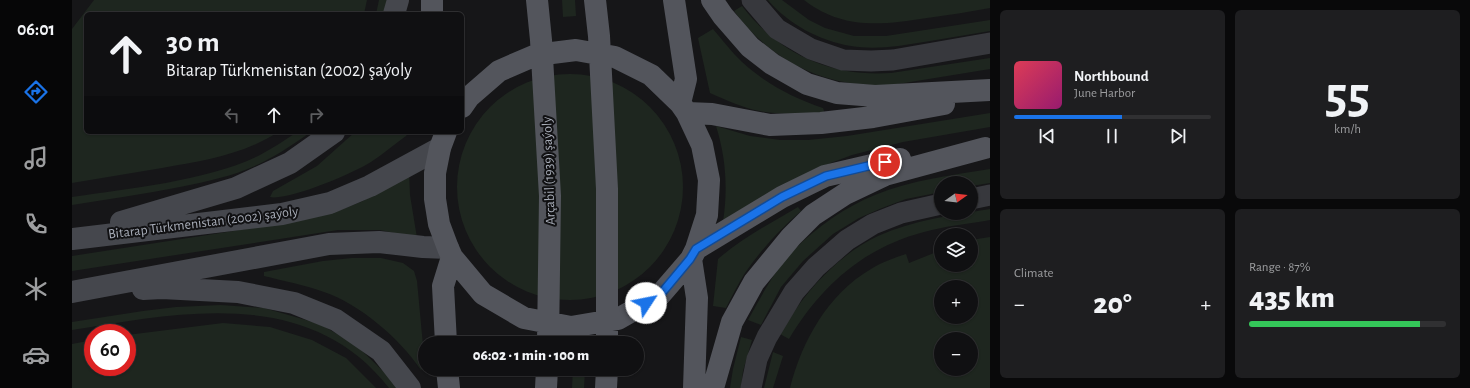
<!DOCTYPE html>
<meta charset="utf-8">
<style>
:root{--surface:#101012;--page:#1e1e20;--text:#f1f3f6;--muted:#9c9d9f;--line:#303032;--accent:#1a73e8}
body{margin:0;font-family:"Alegreya Sans",sans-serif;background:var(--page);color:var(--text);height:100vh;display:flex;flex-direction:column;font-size:15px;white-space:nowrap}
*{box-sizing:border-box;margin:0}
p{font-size:13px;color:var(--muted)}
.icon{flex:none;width:22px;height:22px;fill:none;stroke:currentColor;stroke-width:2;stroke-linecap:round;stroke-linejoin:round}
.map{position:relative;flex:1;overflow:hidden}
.details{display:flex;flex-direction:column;gap:10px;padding:10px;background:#09090a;width:480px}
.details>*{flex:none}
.banner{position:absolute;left:12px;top:12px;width:380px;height:122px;border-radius:6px;box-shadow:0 1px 3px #0004,0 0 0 1px var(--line);background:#101012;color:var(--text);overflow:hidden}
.needle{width:26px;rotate:76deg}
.tools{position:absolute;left:862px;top:176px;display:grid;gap:8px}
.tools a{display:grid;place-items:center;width:44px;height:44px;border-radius:50%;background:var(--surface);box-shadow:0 1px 3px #0004,0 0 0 1px var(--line);font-size:20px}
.speed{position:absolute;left:12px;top:324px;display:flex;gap:8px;font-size:20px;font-weight:700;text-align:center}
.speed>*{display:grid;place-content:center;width:52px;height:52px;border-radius:50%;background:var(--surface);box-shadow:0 1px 3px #0004,0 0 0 1px var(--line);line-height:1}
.speed .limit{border:6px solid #d22;background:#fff;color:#111}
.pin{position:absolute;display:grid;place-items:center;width:34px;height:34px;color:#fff;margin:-17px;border:2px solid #fff;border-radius:50%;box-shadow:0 1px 4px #0007}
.me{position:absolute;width:44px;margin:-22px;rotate:56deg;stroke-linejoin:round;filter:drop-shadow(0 0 3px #0008)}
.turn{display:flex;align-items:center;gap:14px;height:84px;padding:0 16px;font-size:18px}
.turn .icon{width:52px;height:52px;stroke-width:2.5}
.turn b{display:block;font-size:28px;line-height:34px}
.lanes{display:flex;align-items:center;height:38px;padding:0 16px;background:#0003;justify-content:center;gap:20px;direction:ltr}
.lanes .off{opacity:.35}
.big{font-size:30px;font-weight:800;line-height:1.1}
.details .widget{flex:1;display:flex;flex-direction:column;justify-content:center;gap:6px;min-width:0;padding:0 14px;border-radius:6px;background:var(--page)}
.details .dial{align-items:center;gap:0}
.dial b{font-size:52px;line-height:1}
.song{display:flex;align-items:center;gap:12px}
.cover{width:48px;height:48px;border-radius:6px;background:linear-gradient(135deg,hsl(350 70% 55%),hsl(320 70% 35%))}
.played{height:4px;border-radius:2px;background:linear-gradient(90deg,var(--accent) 55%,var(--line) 55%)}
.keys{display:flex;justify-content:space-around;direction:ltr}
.heat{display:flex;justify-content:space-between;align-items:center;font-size:22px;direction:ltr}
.charge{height:6px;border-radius:3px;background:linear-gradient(90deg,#34c759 87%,var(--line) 0)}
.details .tiles{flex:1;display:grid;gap:10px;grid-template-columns:repeat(2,1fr)}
.trip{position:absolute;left:346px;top:336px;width:226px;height:40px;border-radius:20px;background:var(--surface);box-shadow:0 1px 3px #0004,0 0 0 1px var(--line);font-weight:800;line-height:40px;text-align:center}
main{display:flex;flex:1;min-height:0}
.tabs{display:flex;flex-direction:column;width:72px;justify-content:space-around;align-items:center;background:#060607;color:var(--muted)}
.tabs .icon{width:28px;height:28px}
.tabs .on{color:var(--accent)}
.tabs b{font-size:18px;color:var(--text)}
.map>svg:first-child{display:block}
.green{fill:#1e261f;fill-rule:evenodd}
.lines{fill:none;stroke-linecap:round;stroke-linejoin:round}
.street{stroke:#37383d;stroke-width:21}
.secondary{stroke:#45474d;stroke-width:22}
.primary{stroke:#53555c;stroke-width:22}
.route-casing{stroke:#114b97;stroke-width:10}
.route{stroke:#1a73e8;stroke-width:7}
.labels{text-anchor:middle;stroke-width:4;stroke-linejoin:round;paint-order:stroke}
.street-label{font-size:14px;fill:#a8adb8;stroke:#111113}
</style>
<main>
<nav class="tabs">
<b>06:01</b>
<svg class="icon on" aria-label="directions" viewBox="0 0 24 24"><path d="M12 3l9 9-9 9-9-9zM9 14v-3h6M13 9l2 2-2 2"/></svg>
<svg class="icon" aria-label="music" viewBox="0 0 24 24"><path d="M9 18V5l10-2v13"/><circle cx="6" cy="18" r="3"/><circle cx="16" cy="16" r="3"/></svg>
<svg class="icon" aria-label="phone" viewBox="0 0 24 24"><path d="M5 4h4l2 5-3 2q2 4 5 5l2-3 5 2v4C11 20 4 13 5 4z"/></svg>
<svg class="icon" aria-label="climate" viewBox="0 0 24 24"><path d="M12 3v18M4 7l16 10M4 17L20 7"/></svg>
<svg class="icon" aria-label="car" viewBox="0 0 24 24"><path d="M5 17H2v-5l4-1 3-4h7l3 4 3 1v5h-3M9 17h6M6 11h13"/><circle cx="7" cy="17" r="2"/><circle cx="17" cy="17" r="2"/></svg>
</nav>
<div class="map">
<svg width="918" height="388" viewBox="0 0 918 388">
<rect width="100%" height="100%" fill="#161618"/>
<path class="green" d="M22,0H295L292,14H14V132H206C171,155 130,161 90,168C60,173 30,178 0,183V29Z
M307,0H315L312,14H304Z
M490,0H503L504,16L491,17Z
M696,0H710L737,20L753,28L782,36H814L918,20V31C896,35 874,38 852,42C828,46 803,50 779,46C748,41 716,24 696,0Z
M732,0H918V8C897,12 876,15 855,18C809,25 771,30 732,0Z
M670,6C707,54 759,77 819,73L918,58V69L820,85C756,89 700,63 662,11Z
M641,29C648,37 655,46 663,55C687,80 718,97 751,108L752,111L751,113C730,113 708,115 688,111C671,108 654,100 638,93L626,38Z
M385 187a113 113 0 1 1 226 0a113 113 0 1 1-226 0Z
M918,113V127L831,142L780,155L740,170L651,222C656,189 654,158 644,126L678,136L708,140H736L775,136Z
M225,132H239C224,142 209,153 193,161C167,175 137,181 108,187C72,194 36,199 0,205V197C59,188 135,181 188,155C201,148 213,140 225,132Z
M283,132H337L334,136C323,144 311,154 299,162C282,173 216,201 198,197L201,191L245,166Z
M918,169V183L899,186V183H869V192L834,199L810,208L787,218L761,234L731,261L709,287L689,325L676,320C690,295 703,269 723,249C745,227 773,207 803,195C839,180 880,175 918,169Z
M337,171L338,195L345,238L308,230H266L0,271V256L226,221L268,210L291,201Z
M726,207L729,211C708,229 689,250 673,273C666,284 660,296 654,308L641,306L646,259C670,238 699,223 726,207Z
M918,209V220C896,224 873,226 852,232C791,248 749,286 717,339L708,334C731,294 764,256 806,236C841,220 881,215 918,209Z
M918,237V388H718C730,341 756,294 799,269C810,262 822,258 834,254L837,263L862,253L869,248V265H899V240ZM869,287H899V317H869ZM869,339H899V369H869Z
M280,258H309L331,263L342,271L345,281L353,367L349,370C328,339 288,304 252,292C233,285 212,281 192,276V272L251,261Z
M149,305L192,308L241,322L253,327L284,345L315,375L325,388H317C238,286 109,312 0,330V322L71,311L104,307Z
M151,323L198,327L240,340L274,358L304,388H0V344L21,340V367H55V335Z
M669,337L680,340L671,371L669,388H658L661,369Z
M701,352L711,356L701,388H692Z
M501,369H513L512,388H500Z"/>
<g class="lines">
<path class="street" d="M680,0L705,29L739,49L771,60L799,61L821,60L918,43
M899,199L918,195
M679,388L685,359L695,337L722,292L744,267L775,240L801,224L829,213L869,204"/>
<path class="secondary" d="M322,14L326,0
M49,222L164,188L218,163L262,132
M0,239L210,214L258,203L298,186L368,148
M71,289L90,288L166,292L222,303L264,320L309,351L338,388
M0,292L257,244L307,242L351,247L376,248"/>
<path class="primary" d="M465,0L469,40L478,196L476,343
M523,0L527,36L535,189V343
M602,0L614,79L608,103
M640,0L651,16L678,47L700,64L735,84L765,93L803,96L918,90
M360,14V0
M615,113L640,114L698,125L749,123L801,117L872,104
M374,132L368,148L363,173V199L367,224L376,248L380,257L411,294L452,318L499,327L546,319L588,295L619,259L624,249L635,215L637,180L630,145L615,113L608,103L579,75L543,57L504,50L464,55L427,71L397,97L390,107
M624,249L710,197L753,176L813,162L828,159
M619,259L625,298L622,388
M374,343L371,286L380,257
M375,369L377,388
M474,388L475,369
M534,388L535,369
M641,388L660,322L682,282L719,237L741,215L773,194L813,175L913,148"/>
</g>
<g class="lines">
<g class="route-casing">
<path id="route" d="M574,303L588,295L618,259L624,249L710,197L754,176L813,162"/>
</g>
<use href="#route" class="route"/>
</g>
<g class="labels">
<g class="street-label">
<text transform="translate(476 171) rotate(-92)" y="5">Arçabil (1939) şaýoly</text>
<text transform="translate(131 222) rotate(-7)" y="5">Bitarap Türkmenistan (2002) şaýoly</text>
</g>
</g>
</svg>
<div class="tools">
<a><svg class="needle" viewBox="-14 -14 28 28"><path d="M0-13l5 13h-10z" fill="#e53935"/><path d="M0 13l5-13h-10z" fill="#9c9d9f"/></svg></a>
<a><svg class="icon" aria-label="layers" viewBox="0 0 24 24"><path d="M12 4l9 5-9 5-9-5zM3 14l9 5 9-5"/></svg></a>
<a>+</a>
<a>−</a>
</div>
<div class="speed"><div class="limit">60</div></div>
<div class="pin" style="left:813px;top:162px;background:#d93025"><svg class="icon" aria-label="arrive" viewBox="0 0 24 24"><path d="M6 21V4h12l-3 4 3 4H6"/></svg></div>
<svg class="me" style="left:574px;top:303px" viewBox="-20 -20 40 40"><circle r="19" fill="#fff"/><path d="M0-13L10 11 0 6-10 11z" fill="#1a73e8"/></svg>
<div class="trip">06:02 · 1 min · 100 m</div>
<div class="banner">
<div class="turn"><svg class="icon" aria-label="ahead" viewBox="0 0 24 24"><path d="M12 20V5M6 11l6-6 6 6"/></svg><div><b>30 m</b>Bitarap Türkmenistan (2002) şaýoly</div></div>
<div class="lanes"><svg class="icon off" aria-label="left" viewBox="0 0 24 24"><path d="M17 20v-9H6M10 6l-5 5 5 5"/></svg><svg class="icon" aria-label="ahead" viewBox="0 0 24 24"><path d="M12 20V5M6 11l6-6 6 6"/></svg><svg class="icon off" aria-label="right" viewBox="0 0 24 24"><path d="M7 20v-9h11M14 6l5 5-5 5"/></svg></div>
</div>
</div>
<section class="details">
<div class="tiles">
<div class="widget">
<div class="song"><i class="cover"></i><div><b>Northbound</b><p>June Harbor</p></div></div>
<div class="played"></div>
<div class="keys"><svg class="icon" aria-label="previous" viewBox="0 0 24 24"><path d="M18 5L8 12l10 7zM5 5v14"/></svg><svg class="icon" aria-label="pause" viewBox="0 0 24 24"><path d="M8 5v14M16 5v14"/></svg><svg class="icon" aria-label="next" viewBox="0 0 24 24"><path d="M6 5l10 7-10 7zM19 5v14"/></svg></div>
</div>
<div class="widget dial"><b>55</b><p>km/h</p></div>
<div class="widget"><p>Climate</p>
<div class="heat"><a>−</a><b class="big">20°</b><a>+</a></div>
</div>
<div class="widget"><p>Range · 87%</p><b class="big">435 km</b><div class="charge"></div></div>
</div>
</section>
</main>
